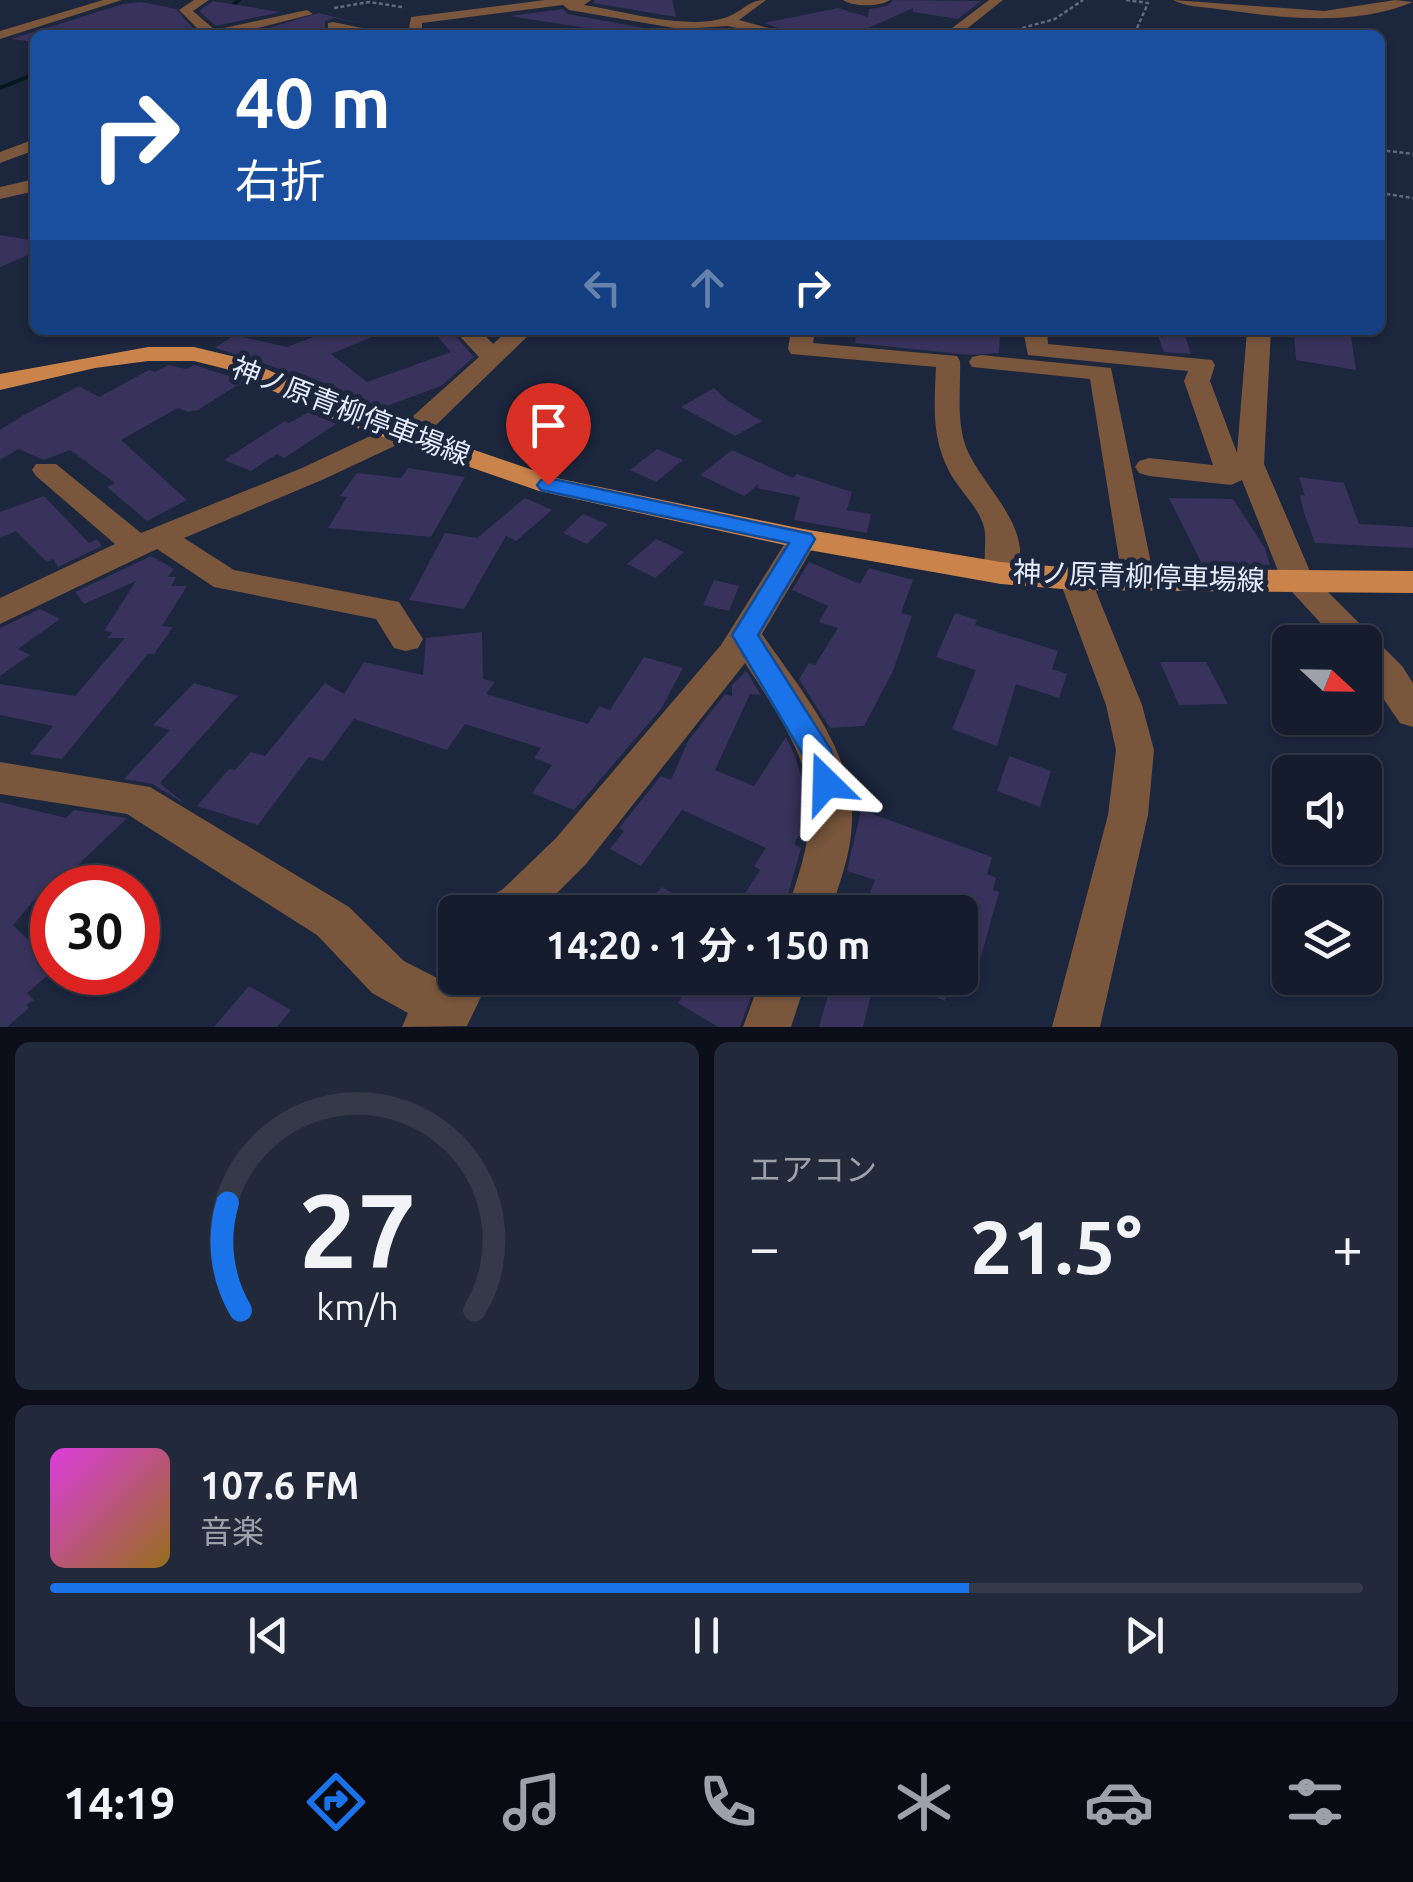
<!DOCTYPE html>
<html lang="ja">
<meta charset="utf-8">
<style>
:root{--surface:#151c2e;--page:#22293a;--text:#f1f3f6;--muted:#9da1aa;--line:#343a4a;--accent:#1a73e8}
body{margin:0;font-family:Ubuntu,"Noto Sans JP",sans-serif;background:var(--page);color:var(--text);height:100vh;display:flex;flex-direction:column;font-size:38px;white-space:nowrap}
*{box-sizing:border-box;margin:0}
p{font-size:32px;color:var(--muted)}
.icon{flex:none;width:55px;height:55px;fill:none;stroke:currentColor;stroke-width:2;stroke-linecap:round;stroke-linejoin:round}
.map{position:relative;height:1027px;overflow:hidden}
.side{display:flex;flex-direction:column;gap:15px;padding:15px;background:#0c0f19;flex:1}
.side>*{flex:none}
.top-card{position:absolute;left:30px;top:30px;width:1355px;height:305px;border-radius:15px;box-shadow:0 2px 8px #0004,0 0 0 2px var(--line);background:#1a4fa0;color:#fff;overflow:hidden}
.needle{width:65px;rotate:112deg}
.tools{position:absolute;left:1272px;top:625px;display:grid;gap:20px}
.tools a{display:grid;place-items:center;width:110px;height:110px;border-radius:15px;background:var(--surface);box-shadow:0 2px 8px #0004,0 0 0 2px var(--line);font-size:50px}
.speed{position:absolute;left:30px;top:865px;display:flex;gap:20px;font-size:50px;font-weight:700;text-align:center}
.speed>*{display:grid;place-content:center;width:130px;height:130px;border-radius:50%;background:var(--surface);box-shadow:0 2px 8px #0004,0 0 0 2px var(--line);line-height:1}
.speed .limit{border:15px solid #d22;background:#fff;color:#111}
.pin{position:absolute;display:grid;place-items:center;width:85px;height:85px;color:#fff;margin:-102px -42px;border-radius:50% 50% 50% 0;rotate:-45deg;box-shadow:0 0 10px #0007}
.pin .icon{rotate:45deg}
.me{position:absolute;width:110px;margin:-55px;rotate:338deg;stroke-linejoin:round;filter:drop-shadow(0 0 8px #0008)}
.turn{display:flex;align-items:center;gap:35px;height:210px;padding:0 40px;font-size:45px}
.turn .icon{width:130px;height:130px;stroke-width:2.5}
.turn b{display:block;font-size:70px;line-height:85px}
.lanes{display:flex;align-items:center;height:95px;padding:0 40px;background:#0003;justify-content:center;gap:50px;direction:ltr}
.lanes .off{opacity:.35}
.big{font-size:75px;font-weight:700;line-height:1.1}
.side .card{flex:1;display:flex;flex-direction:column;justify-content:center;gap:15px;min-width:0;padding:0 35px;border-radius:15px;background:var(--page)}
.side .dial{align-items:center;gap:0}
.dial svg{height:260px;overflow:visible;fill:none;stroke:var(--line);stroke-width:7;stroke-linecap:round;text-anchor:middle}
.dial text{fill:var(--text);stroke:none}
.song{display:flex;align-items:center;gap:30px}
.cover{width:120px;height:120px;border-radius:15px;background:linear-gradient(135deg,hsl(300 70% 55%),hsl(40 70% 35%))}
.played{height:10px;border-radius:5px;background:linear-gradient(90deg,var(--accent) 70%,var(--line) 70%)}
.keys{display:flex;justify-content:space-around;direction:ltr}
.heat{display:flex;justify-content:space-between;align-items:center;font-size:55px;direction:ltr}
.side .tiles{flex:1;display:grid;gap:15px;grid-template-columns:1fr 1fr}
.card:last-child{grid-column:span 2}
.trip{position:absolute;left:438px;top:895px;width:540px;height:100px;border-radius:15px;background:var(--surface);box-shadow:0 2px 8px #0004,0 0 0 2px var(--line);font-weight:700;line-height:100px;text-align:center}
.tabs{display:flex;height:160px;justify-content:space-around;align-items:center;background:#080b12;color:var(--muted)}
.tabs .icon{width:70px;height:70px}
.tabs .active{color:var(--accent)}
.tabs b{font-size:45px;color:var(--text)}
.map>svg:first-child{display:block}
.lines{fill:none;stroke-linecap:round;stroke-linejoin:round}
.stream{stroke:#04181e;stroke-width:4}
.building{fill:#39325c}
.path{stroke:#606a7e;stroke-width:2.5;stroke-dasharray:4 2.5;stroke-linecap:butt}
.minor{fill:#79563c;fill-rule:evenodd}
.major{fill:#ca844b;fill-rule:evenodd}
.route{fill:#1a73e8;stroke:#114b97;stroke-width:2.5}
.labels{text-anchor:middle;stroke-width:10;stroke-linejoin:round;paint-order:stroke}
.street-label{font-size:28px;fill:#e4ecfb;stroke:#1c263d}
</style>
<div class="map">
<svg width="1413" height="1027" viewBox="0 0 1413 1027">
<rect width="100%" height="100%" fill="#1c263d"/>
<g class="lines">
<path class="stream" d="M226,11L239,0
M0,88L35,74"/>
</g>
<path class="building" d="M595,0H672L676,17L593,3Z
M893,0L981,1L958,19L913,12V8L853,35H799L764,23L838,8L868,17L869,9L887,6Z
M213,1L280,12L216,26L199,11Z
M141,2L176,9L199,35H35V42L11,39L123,4Z
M562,9L568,14L681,35L637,29L624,34L510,16Z
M319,13L362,24L334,18L325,21V32L349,35H245Z
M0,235L35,241V252L0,267Z
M332,330H388L331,354L367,382L451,352L432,330H450L474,357L441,386L373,411L272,366L215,348L234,335L287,347Z
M856,330H1000L999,353L969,355L855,343Z
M1156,330H1183L1191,354L1164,352Z
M1294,330H1350L1356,370L1296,360Z
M168,365L186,369L194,365L244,381L198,410L188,412L178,408L121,440L187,500L147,521L107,487L115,483L70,450L44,460L18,449L0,460V430L22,416L79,386L99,397L149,370L155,372Z
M714,388L728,401L762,421L735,436L681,407Z
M309,412L336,424L284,458L277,454L251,471L224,460L285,421L289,423Z
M657,449L683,460L656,482L630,470Z
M732,450L793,478L797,474L852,492L847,510L871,514L867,533L794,520L800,497L757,488L759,484L744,496L700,475Z
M408,468L465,477L431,537L328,528L347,497L340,496L357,473L401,478Z
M1299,477L1344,483L1359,524L1413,527V548L1315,543L1304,513L1300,495L1305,496Z
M44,496L89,543L97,539L102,546L58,567L53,559L47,562L16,531L0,538V512Z
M525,498L552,510L516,541L506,536L464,609L409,600L445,533L477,538Z
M1169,498L1233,499L1265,548L1270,565L1202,564Z
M583,514L608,524L587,544L563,533Z
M656,539L684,552L655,578L627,564Z
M151,556L174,569L168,577H176L171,586H187L162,626L173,627L154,654H148L62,759L30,754L53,726L0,715V684L75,696L125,638H107L113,632L104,631L136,581L84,604L75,592Z
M809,562L860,584L869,568L913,580L901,613L912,616L893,671L864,726L830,728L799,679L809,663L815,665L838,628L819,622L828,606L792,590Z
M714,580L739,586L729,611L703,605Z
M40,609L60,619L18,649L30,655L0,676V628Z
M955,613L977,620L975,625L1058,651L1052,669L1067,674L1059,698L1016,684L997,746L952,729L976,670L936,657Z
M482,632L483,679L495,682L486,694L588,724L599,706L610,710L644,657L683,668L661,709L574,810L532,793L552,765L534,758L541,748L465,724L447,750L354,719L323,761L309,757L258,825L197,806L229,769L235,770L251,752L265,756L325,683L344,694L364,662L423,675L426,638Z
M1160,662H1206L1228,704L1179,705Z
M746,671L761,695L750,694L715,770L754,786L786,737L795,756L803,782L804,827L794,844L801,848L783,912H733L760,870L754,866L766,848L682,810L641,866L610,849L624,831L619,828L661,776L671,780L688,741L725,694L732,696V685Z
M194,683L238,696L160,783L185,804L152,784L124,779L170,730L153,725Z
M1009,756L1051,771L1040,807L997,791Z
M0,802L66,818L74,810L127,818L54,888L45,887L13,925L50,961L40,969L47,976L27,993L34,1000L26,1005L29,1008L7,1027H0Z
M861,810L992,857L987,874L996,878L993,890L999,892L977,971L960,965V912H862L875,880L847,871Z
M662,887L705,912H639Z
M695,978H757L740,1027H718L678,1003Z
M833,978H875L863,1027H819Z
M889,978H952L945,1001Z
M249,986L291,1010L277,1027H214Z"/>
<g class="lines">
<path class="path" d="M1126,0L1148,3L1134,35
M334,8L369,2L402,7
M997,35L1055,19L1083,0
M1380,150L1413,154
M1380,193L1413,198"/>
<path class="minor" d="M103,0H122L0,39V31Z
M194,0H209L193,11L215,30L307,10L313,14L230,35H204L179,10Z
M545,0H591L584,5C622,11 687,30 724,18C742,13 747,0 766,0L739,20L795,35H769L728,26L680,29L569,10L563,5L422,23V35H408L411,17Z
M843,0H890C880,7 853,7 843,0Z
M989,0H1003L959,35H943Z
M1173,0L1324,11L1395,0L1413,2C1352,27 1283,18 1218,9C1204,7 1185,7 1173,0Z
M333,22L382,32L384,35L328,29V23Z
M35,139V150L0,163V152Z
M35,179V191L0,199V187Z
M454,330H480L493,344L508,330H534L433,428L322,480L184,538L234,570L399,602L423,639L418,648L406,651L394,648L376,619L214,587L157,549L0,624V598L115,544L36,476L32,470L36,464H56L141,533L302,468L413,416L479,357Z
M791,330H815L813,343L957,356L960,361C961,389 956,420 966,447C981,487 1042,533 1012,581L1001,584L990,581C980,566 988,544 984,527C979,509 965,496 955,481C931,444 934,409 936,367L791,354L788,349Z
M1023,330H1047L1048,344L1212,360L1215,365L1210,381L1237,453L1247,330H1271L1264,464L1312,576L1402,666L1413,683V727L1400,723L1365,672V642H1338L1282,581L1242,480L1231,485L1149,476L1139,473L1135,467L1139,461L1149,458L1213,465L1184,381L1188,371L1028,355Z
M981,355L1111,368L1154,578L1149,586L1138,589L1127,586L1122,578L1090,379L972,367L969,362L972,357Z
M803,529L814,532L818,539L762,634C799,688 855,752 852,822C851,853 840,883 830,912H786C830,794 811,764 745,663L586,864L538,912H481L488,898L503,889L556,838L721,645L792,532Z
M1075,568L1086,571L1091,579L1142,705L1154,750L1148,815L1100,1027H1052L1108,815L1116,750L1106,705L1059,579L1064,571Z
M0,762L150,787L349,907L404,961L441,980L455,961V978H490L467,1026L402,1027L408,1013L372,993L317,935L127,814L0,794Z
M761,978H807L791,1027H743Z"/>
<path class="major" d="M148,347H194L244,359L355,409L556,478L803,529L1001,562L1075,568L1413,571V593L1075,590L1001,584L803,549L539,491L337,421L226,369L194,361H148L95,368L0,390V374Z"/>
</g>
<path class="route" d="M548,478L811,534L815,539L758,635L831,750L841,783L837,792L826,795L815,792L806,760L732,635L789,543L541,490L537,485L541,480Z"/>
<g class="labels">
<g class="street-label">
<text transform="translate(351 411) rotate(21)" y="10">神ノ原青柳停車場線</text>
<text transform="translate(1139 576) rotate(2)" y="10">神ノ原青柳停車場線</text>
</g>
</g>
</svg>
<div class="tools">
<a><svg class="needle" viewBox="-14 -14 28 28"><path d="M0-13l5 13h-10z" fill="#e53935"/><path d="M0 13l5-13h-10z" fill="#9da1aa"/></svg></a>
<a><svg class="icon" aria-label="sound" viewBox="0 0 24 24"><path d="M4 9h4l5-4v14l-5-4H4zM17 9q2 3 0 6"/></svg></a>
<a><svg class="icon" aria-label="layers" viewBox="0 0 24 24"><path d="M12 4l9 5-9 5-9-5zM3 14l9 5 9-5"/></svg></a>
</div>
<div class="speed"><div class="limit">30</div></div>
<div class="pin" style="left:548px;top:485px;background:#d93025"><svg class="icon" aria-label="arrive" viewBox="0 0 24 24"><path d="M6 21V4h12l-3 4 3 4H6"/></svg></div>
<svg class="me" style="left:826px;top:783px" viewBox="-20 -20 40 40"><path d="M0-17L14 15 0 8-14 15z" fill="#1a73e8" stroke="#fff" stroke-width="4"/></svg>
<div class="trip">14:20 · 1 分 · 150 m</div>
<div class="top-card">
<div class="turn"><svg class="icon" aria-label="right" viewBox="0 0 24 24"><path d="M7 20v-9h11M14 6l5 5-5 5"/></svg><div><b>40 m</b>右折</div></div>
<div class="lanes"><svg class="icon off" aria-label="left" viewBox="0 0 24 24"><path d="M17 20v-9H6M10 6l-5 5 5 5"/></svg><svg class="icon off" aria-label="ahead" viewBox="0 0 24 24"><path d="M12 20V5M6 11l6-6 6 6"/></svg><svg class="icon" aria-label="right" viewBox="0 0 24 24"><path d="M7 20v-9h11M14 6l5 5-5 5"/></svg></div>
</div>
</div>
<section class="side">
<div class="tiles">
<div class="card dial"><svg viewBox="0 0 100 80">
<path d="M14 69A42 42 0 1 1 86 69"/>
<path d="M14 69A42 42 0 0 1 10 36" stroke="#1a73e8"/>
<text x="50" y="56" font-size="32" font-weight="700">27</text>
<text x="50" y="72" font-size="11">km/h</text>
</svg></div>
<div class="card"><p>エアコン</p>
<div class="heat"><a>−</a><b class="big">21.5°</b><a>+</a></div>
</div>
<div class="card">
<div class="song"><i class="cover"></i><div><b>107.6 FM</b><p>音楽</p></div></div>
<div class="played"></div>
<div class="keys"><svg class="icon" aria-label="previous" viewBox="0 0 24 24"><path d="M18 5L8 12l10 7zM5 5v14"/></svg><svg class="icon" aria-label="pause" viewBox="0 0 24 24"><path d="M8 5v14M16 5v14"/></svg><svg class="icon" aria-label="next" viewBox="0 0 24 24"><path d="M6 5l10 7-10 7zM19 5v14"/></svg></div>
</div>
</div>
</section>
<nav class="tabs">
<b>14:19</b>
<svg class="icon active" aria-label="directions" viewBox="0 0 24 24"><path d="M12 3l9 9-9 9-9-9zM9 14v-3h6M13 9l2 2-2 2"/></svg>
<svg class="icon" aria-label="music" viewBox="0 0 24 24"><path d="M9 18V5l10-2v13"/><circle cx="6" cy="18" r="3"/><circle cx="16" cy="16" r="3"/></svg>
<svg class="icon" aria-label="phone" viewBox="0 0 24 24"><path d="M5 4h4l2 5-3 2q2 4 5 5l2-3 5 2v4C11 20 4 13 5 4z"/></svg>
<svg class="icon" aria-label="climate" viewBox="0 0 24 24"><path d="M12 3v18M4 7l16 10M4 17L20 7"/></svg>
<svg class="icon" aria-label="car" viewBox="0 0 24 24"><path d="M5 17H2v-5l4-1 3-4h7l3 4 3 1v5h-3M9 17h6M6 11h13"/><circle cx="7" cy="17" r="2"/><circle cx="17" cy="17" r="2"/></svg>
<svg class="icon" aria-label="filters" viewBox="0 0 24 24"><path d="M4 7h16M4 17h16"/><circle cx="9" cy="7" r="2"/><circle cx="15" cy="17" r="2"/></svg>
</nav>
